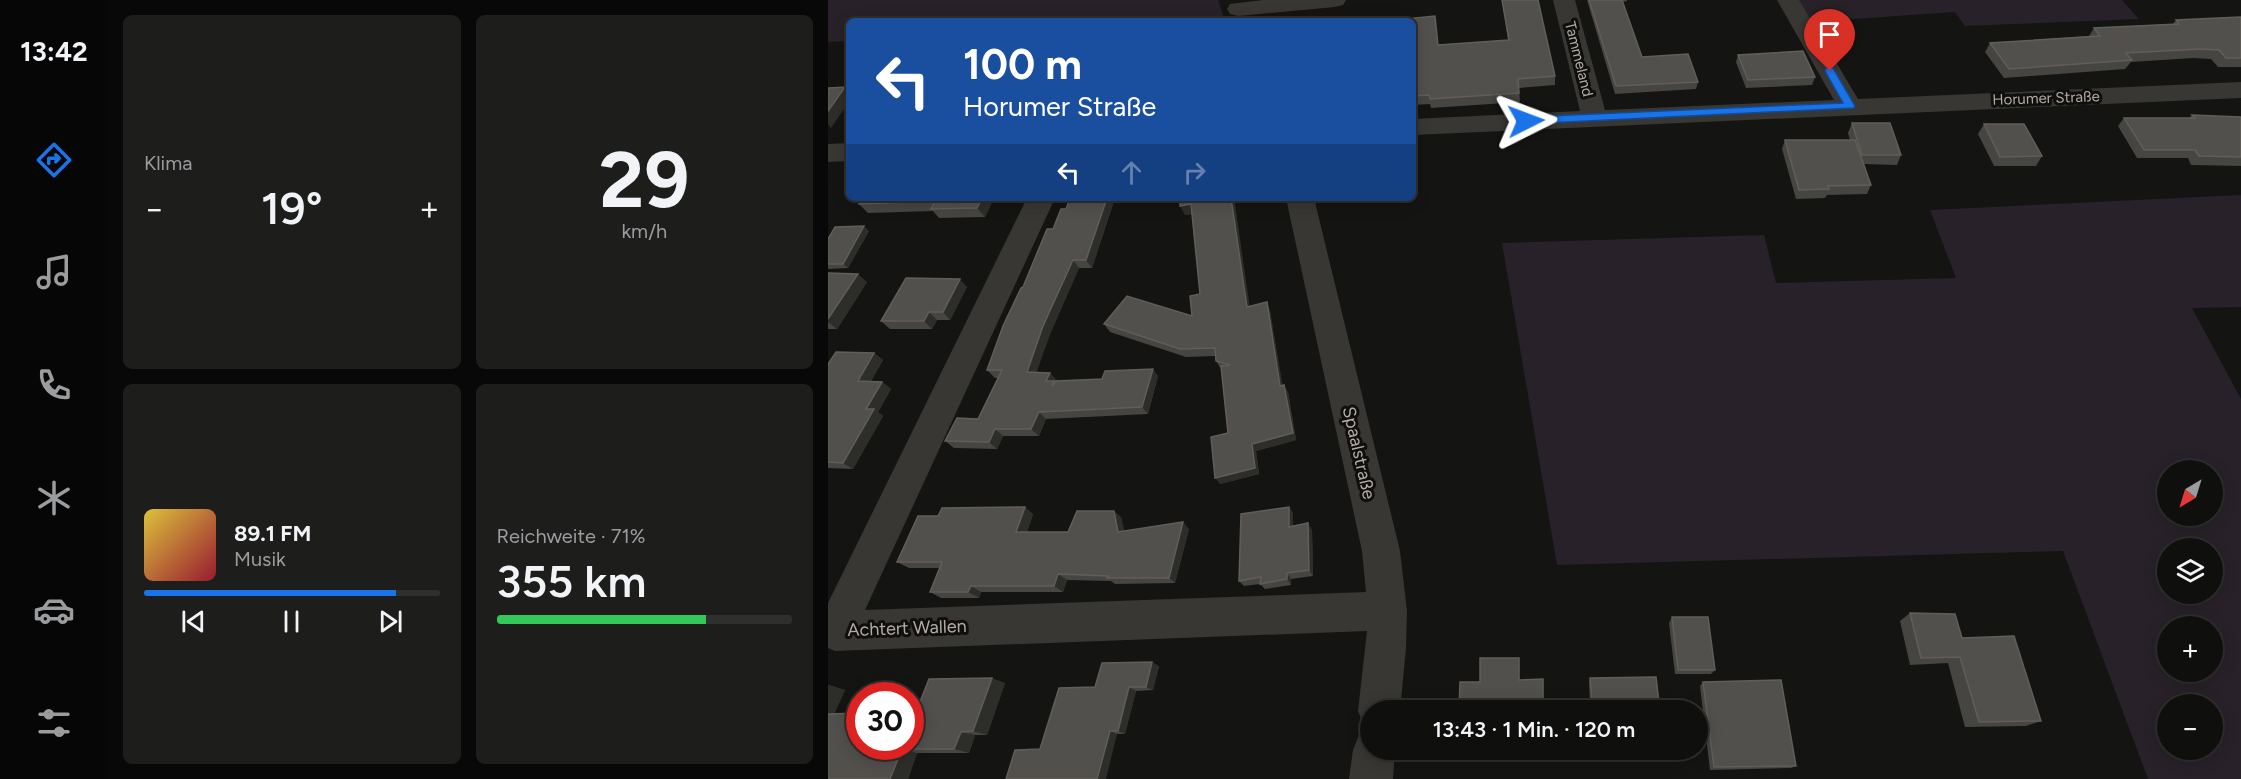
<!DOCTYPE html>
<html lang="de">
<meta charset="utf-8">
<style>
:root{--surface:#0f0f0e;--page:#1d1d1c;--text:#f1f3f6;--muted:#9b9c9e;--line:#2f2f2e;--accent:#1a73e8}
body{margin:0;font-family:Figtree,sans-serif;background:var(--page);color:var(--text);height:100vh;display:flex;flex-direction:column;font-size:22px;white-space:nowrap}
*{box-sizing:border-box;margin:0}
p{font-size:20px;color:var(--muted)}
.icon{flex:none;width:33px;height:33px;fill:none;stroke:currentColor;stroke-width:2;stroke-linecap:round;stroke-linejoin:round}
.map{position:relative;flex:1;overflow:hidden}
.sheet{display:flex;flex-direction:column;gap:15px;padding:15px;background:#080808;width:720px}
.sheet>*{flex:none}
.banner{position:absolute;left:18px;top:18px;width:570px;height:183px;border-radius:9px;box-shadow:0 3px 15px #0003,0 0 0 2px var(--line);background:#1a4fa0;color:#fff;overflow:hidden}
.needle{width:39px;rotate:218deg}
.buttons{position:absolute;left:1329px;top:460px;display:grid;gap:12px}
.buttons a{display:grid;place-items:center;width:66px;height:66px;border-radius:50%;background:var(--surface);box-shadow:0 3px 15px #0003,0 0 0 2px var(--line);font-size:30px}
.speed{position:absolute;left:18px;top:682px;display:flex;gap:12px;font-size:30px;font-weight:700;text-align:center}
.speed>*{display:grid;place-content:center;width:78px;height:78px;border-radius:50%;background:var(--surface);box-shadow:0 3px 15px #0003,0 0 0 2px var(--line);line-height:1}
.speed .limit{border:9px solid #d22;background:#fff;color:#111}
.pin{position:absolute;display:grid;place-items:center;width:51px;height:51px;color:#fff;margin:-62px -26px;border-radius:50% 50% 50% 0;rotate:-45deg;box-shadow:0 0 6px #0007}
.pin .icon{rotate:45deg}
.me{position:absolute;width:66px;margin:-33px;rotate:87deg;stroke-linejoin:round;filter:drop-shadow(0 0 4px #0008)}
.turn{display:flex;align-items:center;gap:21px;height:126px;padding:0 18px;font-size:27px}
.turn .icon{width:78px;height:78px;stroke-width:2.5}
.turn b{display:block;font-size:42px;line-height:51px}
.lanes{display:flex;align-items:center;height:57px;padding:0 18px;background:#0003;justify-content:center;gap:30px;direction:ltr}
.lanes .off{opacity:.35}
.big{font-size:45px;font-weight:600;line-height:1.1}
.sheet .card{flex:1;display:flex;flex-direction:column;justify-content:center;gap:9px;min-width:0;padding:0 21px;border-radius:9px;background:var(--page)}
.sheet .dial{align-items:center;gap:0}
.dial b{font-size:78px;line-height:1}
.song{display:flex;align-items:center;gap:18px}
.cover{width:72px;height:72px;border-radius:9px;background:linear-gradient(135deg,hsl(50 70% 55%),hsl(350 70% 35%))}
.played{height:6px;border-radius:3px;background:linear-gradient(90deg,var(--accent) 85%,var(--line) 85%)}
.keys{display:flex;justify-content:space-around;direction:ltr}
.heat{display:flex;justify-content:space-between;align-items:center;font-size:33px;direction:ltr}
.charge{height:9px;border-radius:4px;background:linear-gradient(90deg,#34c759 71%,var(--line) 0)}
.sheet .tiles{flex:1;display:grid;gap:15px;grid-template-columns:repeat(2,1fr)}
.trip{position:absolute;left:532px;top:700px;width:348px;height:60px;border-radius:30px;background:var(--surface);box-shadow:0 3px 15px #0003,0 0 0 2px var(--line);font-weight:600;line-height:60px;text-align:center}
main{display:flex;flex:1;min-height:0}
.menu{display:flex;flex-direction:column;width:108px;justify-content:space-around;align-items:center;background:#060606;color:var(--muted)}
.menu .icon{width:42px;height:42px}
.menu .active{color:var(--accent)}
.menu b{font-size:27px;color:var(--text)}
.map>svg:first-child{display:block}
.green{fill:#282129;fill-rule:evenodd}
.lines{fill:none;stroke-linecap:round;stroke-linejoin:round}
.minor{fill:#393734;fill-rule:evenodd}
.wall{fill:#464541}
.shaded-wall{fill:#2d2d2a}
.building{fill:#52504c;stroke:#615e5a;stroke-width:1.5}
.route{fill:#1a73e8;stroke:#114b97;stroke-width:1.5}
.labels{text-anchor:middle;stroke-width:6;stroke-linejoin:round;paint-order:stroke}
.far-street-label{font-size:15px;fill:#b4aba5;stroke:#0f0f0e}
.street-label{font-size:18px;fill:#b4aba5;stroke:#0f0f0e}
</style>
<main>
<nav class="menu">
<b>13:42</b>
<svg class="icon active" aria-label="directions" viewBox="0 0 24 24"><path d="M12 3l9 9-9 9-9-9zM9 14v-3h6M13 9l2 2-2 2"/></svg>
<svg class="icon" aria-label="music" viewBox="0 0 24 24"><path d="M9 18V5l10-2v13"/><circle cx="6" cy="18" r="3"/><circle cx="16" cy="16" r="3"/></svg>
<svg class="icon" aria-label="phone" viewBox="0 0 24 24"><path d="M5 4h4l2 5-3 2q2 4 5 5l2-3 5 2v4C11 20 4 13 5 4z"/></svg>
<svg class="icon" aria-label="climate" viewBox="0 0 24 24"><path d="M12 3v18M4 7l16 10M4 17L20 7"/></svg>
<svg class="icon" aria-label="car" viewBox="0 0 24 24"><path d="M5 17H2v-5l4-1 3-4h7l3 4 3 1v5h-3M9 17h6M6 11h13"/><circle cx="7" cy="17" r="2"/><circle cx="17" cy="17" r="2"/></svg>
<svg class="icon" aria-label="filters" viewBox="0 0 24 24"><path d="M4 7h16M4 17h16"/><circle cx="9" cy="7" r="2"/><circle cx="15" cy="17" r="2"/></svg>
</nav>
<section class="sheet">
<div class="tiles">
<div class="card"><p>Klima</p>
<div class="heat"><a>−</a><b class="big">19°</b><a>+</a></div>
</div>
<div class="card dial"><b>29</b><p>km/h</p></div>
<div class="card">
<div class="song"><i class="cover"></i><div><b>89.1 FM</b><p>Musik</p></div></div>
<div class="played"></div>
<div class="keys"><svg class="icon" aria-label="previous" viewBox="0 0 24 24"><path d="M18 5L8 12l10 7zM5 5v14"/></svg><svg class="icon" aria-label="pause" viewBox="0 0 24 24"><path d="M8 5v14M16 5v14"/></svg><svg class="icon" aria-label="next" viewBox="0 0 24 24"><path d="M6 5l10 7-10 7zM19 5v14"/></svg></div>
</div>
<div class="card"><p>Reichweite · 71%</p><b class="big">355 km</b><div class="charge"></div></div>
</div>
</section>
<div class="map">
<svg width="1413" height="779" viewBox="0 0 1413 779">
<rect width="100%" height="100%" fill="#141413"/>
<path class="green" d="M0,0H390L397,21H21V41L0,42Z
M970,0H1294L1311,19L1137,26L1127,12L982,22Z
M1413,195V307L1364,308L1413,399V779H1320L1235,551L729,565L674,243L936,235L948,283L1128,278L1102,210ZM1340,471H1384V516H1340ZM1340,549H1384V594H1340ZM1340,627H1384V672H1340ZM1340,705H1384V750H1340Z"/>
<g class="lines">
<path class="minor" d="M435,0H518L515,5L507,7L410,16L402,14L399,9L402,4Z
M725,0H747L777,110L1006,100L949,0H971L1030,99L1413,82V98L585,135V119L752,111Z
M21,143V161L0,162V144Z
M199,198H227L37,610L538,592L534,551L458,198H486L572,551L579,611L578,648L572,711H543V729L536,726L530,711L539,631L7,651L0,648V603Z
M543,730V750H567L565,779H521L525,750L531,735Z"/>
</g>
<path class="wall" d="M674,0H710L727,76V85L691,88L692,102L603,108L602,104L585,105V21L610,45L680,40Z
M759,0H799V1L794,2L814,57L870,82L868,89L787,94Z
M1413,17V67H1390L1383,59L1365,58L1303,62L1297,69L1176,78L1157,52L1162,43L1261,36L1266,28L1345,24L1348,20Z
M910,55L987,77L984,85L918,88L908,62Z
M1364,115L1413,117V166L1363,165L1360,158H1309L1290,126L1296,118H1361Z
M1024,123L1073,155L1069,165L1036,164L1043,185L1039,194L999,195L997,198L968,199L954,149L957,140H1022L1020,133Z
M1156,124L1214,156L1208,166H1166L1150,134Z
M166,198L157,217L111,218L105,211L40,213L31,204Z
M242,198H287L264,268H251L222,334L208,372L229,380L228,381L330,376L320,414L218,419L211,436H175L169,449L126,448L117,441L150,419L170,378H167L159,370L195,287L225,229L238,209Z
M406,198L421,307L442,311L454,385L460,392L468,440L428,451L431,474L392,484L400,433L393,369L388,361L387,356L358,357L282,332L276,324L364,316L372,294L364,214L357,215Z
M41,231L20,268L0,269V239Z
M0,273L39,282L9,329H0Z
M139,287L122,320H109L104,329H62L53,321Z
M46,353L55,360L43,381L54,382L63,389L50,412L55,416L25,469L0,468V364Z
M461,507L465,513V526L484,530L485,576L463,579V585L437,589L432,584L416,586L411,581Z
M205,514L199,532H240L293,517L296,531L361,529L347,583L287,584L283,581L239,580L235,592H153L151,598H113L102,592L112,568H81L69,562Z
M1082,613L1134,638L1213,721L1198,726L1137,727L1120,663L1082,665L1072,621Z
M844,617L887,670L883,674H847L841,623Z
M331,666L325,690L308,691L297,734H289L212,749L267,687Z
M762,678L832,711H631L652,682L691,680L715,704L762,703L761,682Z
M875,682L968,766L963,768L882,770L872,686Z
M177,683L159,735H147L141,753H89L80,779H0V685L17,690L6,714L88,712Z
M651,750H733L651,751Z
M746,750H836L833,753L746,755Z"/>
<path class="shaded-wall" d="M17,87L21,92V102L3,128L0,124V111Z
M154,198H166L157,217L149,208Z
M279,198H287L264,268L258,260Z
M403,198H406L423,315L419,307Z
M363,204L367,213L357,215L352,206Z
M36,226L41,231L20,268L15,264Z
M245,260L251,268L222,334L206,380L199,372L215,326Z
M30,274L39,282L9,329L0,322V319Z
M132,279L139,287L122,320L115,312Z
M439,302L442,311L456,393L452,386Z
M101,312L109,320L104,329L96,321Z
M46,353L55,360L39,388L30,381Z
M325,369L330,376L320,414L314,407Z
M222,373L229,380L227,383L233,389L218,381Z
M54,382L63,389L50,412L55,416L25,469L15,463L38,409Z
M456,385L460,392L468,440L428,451L431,474L392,484L387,478L424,444Z
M211,412L218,419L211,436L203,429Z
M167,429L175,436L169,449L161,442Z
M197,507L205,514L197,538L188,532Z
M461,507L465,513V533L461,527Z
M286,511L293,517L298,538L290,532Z
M355,522L361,529L347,583L341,578Z
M480,523L484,530L485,576L481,570Z
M459,573L463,579V585L459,579Z
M230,574L239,580L235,592L226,586Z
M143,586L153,592L151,598L140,592Z
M324,662L331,666L325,690L318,687Z
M164,678L177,683L159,735L145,731Z
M0,685L17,690L4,719L0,718Z
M301,687L308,691L297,734L290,731Z
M282,731L289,734L278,779H269Z
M133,732L147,735L141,753L126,749Z
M74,749L89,753L80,779H62Z"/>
<path class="building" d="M674,0H710L727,76L690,79L691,93L602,99L601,95L585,96V21H557L607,16L610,45L681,40Z
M761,0H794L814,57L860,54L870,82L788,86Z
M1413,17V58H1398L1391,50L1373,49L1298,53L1304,60L1181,69L1162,43L1272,36L1266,28L1351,24L1348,20Z
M975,51L987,77L920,80L910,55Z
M17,87L0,111V88Z
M1364,115L1413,117V157L1371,156L1367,150H1316L1296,118H1367Z
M1024,123H1062L1073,155H1034Z
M1156,124H1196L1214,156L1172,157Z
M957,140H1027L1043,185L1000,186L1001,189L971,190Z
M35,198H154L149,208L103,209L107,201L31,204Z
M242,198H279L258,260H245L215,326L199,372L222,373L218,381H226L224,386L228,381L274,379L277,371L325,369L314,407L211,412L203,429H167L161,442L117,441L129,418L150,419L174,370H159L175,326L193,288L195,287L219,229H225L233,209H238Z
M352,198H403L419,307L439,302L452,386L456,385L465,433L424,444L427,468L387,478L383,437L400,433L393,366L402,365L388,361L387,348L352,349L276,324L299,296L364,316L362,296L372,294L363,204L352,206Z
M36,226L15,264H0V239L7,227Z
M0,273L30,274L0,319Z
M78,278L132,279L115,312H101L96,321H53Z
M8,352L46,353L30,381L54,382L38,409H46L15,463L0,462V364Z
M197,507L188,532H240L249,511H286L290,532L355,522L341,578H279L280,576L230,574L226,586H143L140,592H102L114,562H69L90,516H110L114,508Z
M461,507V527L480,523L481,570L459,573V579L432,584L433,577L411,581L413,514Z
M1082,613L1127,614L1134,638L1186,636L1213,721L1151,722L1132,657L1093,658Z
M844,617H880L887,670H850Z
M652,658H691V680L715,679V704L764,702L762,678L828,677L832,711H631L632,682H652Z
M324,662L318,687H301L290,731H282L269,779H178L187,750L212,749L231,688L267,687L274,663Z
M164,678L145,731L133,732L126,749H74L62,779H0V714L32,713V747H82V712H88L101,679Z
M953,680L968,766L886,767L875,682Z
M747,750H836L747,752Z"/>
<path class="route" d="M998,68H1005L1027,106L1026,108L698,124L693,121L698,117L1015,103L997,71Z"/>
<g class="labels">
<g class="far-street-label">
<text transform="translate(751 59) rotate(76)" y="5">Tammeland</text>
<text transform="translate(1218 98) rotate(-2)" y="5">Horumer Straße</text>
</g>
<g class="street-label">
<text transform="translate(531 453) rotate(77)" y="6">Spaalstraße</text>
<text transform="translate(79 628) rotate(-2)" y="6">Achtert Wallen</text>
</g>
</g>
</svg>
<div class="buttons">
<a><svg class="needle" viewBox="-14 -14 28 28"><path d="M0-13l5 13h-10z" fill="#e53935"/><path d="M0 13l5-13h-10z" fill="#9b9c9e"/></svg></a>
<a><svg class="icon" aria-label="layers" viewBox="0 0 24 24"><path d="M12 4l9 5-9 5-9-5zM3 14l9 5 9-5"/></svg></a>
<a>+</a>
<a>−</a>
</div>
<div class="speed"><div class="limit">30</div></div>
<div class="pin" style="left:1002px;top:71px;background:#d93025"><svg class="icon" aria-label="arrive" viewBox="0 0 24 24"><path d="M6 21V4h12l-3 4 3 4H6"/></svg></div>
<svg class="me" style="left:698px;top:121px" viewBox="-20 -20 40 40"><path d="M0-17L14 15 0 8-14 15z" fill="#1a73e8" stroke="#fff" stroke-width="4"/></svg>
<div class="trip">13:43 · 1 Min. · 120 m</div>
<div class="banner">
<div class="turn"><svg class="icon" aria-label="left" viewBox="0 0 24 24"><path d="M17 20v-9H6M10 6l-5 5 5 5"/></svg><div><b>100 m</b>Horumer Straße</div></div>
<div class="lanes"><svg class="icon" aria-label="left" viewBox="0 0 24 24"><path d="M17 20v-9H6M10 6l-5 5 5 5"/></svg><svg class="icon off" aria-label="ahead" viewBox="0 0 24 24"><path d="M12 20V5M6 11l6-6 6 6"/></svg><svg class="icon off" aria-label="right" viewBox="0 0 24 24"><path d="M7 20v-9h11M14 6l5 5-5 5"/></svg></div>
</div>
</div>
</main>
